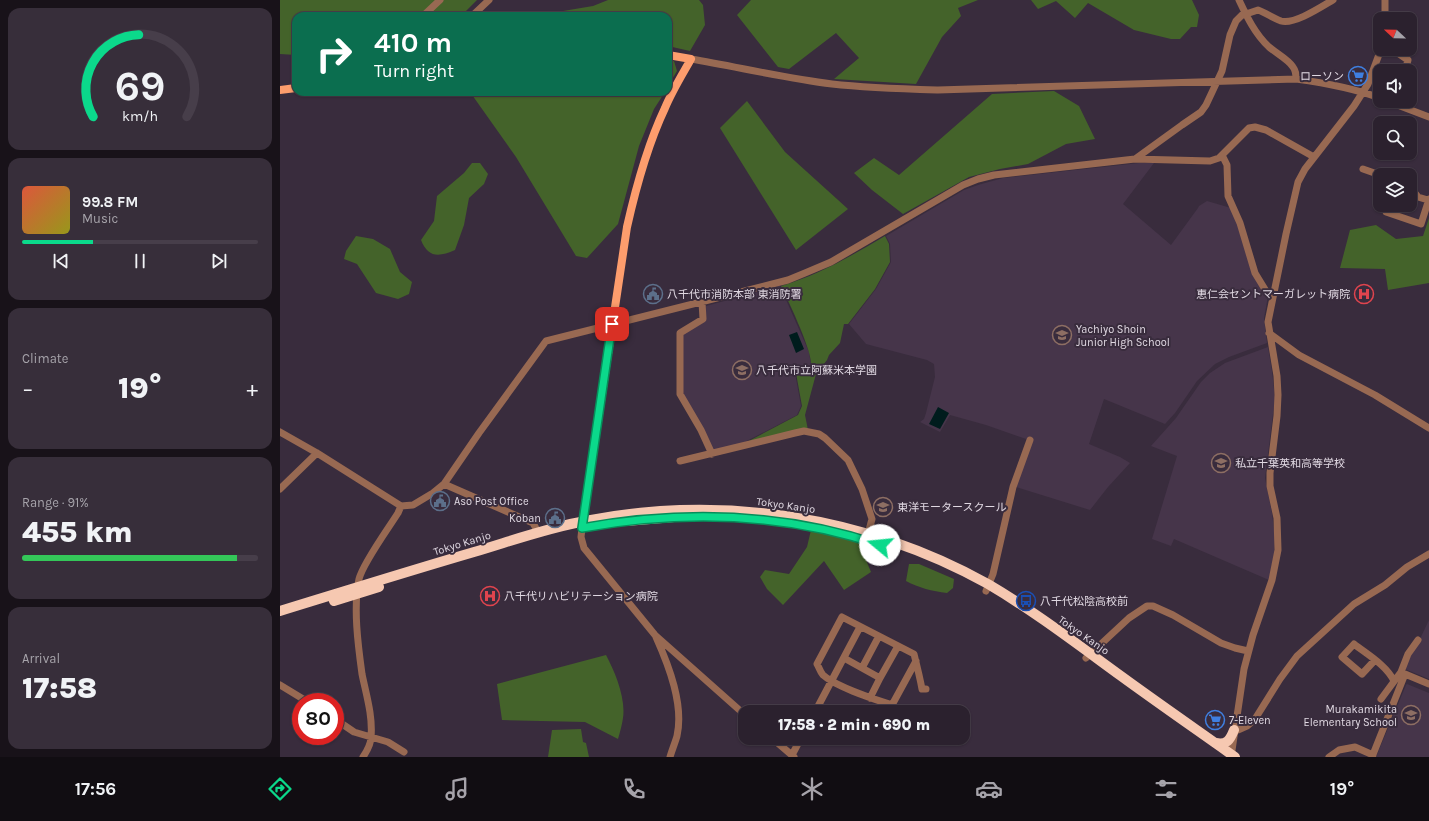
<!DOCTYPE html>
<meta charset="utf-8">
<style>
:root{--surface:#2b212e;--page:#372e3a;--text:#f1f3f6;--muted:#a6a3aa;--line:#473e4a;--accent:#0bd98b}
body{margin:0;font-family:Karla,"Noto Sans JP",sans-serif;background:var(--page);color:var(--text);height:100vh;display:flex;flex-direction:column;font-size:15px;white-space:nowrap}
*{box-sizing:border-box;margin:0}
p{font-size:13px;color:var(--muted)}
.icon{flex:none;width:22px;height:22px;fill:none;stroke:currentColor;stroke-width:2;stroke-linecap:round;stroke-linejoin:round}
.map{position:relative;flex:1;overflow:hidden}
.details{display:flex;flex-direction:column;gap:8px;padding:8px;background:#181219;width:280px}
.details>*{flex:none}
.hud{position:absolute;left:12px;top:12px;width:380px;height:84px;border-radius:12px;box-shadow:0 1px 3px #0004,0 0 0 1px var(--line);background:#0b6e4f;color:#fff;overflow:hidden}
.needle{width:26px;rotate:292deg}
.fabs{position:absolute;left:1093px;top:12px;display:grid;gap:8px}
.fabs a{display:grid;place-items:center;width:44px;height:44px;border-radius:8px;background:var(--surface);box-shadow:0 1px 3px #0004,0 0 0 1px var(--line);font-size:20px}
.speed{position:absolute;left:12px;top:693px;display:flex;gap:8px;font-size:20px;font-weight:700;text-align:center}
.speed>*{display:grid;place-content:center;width:52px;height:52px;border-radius:50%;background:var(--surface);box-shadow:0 1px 3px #0004,0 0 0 1px var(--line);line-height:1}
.speed .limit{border:6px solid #d22;background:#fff;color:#111}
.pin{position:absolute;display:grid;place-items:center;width:34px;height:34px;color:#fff;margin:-17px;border-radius:8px;box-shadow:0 2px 6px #0006}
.me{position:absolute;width:44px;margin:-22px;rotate:287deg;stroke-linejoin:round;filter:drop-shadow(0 0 3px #0008)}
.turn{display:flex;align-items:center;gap:14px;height:84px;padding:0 16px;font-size:18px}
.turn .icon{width:52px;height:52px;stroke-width:2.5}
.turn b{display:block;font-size:28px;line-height:34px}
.big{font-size:30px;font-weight:800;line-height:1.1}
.details .widget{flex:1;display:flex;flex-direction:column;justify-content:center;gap:6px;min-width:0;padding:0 14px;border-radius:12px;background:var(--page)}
.details .dial{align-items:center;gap:0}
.dial svg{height:104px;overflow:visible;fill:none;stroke:var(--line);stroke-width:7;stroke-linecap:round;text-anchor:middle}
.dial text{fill:var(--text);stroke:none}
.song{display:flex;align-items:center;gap:12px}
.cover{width:48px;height:48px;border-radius:6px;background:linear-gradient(135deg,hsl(10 70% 55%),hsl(60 70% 35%))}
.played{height:4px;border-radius:2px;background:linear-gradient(90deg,var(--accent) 30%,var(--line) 30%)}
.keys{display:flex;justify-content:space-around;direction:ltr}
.heat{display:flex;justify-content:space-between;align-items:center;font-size:22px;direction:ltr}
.charge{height:6px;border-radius:3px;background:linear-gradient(90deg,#34c759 91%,var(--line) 0)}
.trip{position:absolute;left:458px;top:705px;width:232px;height:40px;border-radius:12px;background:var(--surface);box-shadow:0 1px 3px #0004,0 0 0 1px var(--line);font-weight:800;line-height:40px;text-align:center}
.dock{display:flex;height:64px;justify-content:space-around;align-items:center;background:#110d12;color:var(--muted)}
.dock .icon{width:28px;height:28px}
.dock .active{color:var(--accent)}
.dock b{font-size:18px;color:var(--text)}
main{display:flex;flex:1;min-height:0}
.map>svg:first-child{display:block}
.built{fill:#46354a}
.green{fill:#44632a}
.water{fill:#001c1d}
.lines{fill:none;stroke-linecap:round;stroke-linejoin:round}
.minor{stroke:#986952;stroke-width:7}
.major{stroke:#fd9d6d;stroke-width:8}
.highway{stroke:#f6c8b1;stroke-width:10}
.route-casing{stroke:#078d5a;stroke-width:10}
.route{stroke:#0bd98b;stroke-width:7}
.labels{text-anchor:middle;stroke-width:4;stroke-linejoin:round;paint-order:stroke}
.poi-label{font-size:11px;fill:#e0d8e2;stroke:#392c3d;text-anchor:start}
.street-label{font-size:11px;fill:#e0d8e2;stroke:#392c3d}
</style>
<main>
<section class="details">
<div class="widget dial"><svg viewBox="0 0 100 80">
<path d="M14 69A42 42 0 1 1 86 69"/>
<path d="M14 69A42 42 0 0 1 49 6" stroke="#0bd98b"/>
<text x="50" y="56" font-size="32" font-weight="700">69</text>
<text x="50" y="72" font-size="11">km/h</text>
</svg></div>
<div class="widget">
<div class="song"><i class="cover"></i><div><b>99.8 FM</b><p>Music</p></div></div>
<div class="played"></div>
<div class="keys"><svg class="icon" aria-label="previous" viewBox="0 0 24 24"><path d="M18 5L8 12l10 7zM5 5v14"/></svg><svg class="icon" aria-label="pause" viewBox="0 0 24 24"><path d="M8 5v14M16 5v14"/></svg><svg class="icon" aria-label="next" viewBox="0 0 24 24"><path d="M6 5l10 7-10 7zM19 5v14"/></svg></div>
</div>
<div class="widget"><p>Climate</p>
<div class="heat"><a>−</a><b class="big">19°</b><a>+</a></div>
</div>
<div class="widget"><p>Range · 91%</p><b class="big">455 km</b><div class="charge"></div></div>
<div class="widget"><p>Arrival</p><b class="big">17:58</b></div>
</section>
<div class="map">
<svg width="1149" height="757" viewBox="0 0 1149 757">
<rect width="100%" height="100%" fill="#392c3d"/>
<path class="built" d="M859,163H874L843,204L891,245L918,208L919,206L927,201L951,208L988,296L984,318L987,343L949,357L935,364L917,381L895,413L885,424L824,399L809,444L840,457L850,463L828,487L810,510L736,487L752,441L706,425L670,415L660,432L640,422L644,419L646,413L655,377L654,364L647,360L586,344L569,324L596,289L611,262L610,244L606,236L684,190L698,185L723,178Z
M500,286L529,352L531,365L530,367L515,373L521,406L517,415L461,444L434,451L403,395L402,334L425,316L426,306Z
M988,347L992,371L995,398L985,478L992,513L995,539L994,553L989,580L894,539L891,546L872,539L897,456L871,446L896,418L921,382L930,373L945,363Z
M1149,620V679L1125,669L1128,660L1139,641Z
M1127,684L1149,693V757H1096L1126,685Z"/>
<path class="green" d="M0,0H197L181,16H16V55L0,54Z
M328,0H419L423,5L425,25L410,51L388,46V16H255L266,11H283L313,6Z
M471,0H698L678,8L681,16L662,37L636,84L554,79L579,58L556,33L509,69L498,67L457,15Z
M751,0H912L919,15L917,27H911L900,39H891L854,30L808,3L795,18L776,1L758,9Z
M388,61H394L397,71L388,86Z
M774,91L799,106L815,139L786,144L748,164L720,169L689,177L623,214L592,190L574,173L594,158L619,175L712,94Z
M190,92H385L374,109L359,146L338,224L307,258L296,256L236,157Z
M467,101L505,152L568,209L516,250L440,128Z
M192,163H200L208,174L204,184L189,198L184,225L175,250C159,257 148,258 141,240L154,221L157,196L184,173Z
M1149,218V283L1108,290L1105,269L1060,268L1070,230L1096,225L1116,239L1143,236Z
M76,236L93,239L110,249L120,272L132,282L129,294L118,299L96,293L77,264L64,259L66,251Z
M605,236L609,244L610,262L595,289L568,324H564L560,343L549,355L547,360L536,374L525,415L528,430L467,442L518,415L522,406L516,373C520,372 527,370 530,367C537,360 506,296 501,286C539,275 571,256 605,236Z
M531,530L569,539L579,543L591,572L564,590L544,561L503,605L487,589L480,577L485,570L509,574L527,547Z
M629,564H639L674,579L673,588L667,593C652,591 639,588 626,581Z
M326,655C335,672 346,698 343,718C342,725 340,732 338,739L305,722L222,720L217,684Z
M301,729L303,742L306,743L309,757H268L272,730Z"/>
<path class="water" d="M517,332L524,349L516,353L509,335Z
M658,407L669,413L660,429L649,424Z"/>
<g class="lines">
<path class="minor" d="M959,0C967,17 975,34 989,47C996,53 1009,60 1013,67C1016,71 1016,74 1016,79
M1105,0V19
M966,14L978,10C986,13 993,18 1001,21C1014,25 1041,7 1053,0
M143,16L160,0
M192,16L209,0
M1112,49L1128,60L1125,71
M411,59C458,67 504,78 552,84C587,88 623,89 658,90L1016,79C1045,83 1073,88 1100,98
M1107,101L1149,117
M942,155L947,165L948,196L960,223L975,273L986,291L992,298
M855,159L902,125L921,112L926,105L942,71L950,35L956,21L965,12
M1083,169L1100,175
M1100,178L1097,186L1100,194
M1130,187L1138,197L1148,200
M1104,205L1106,212L1141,224L1149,199
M422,302L423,319L400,333V394L421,430L432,454
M989,333L1019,355L1095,395L1149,428
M0,432L37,453L121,506L133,505L153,493L164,484L199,433L266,341L508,280L525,273L551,262L683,185L698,179L714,175L855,159L930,161L939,158L969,128L975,127L986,130L1034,157
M400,461L515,433L524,431L539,434L545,438L568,460L582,489L592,519L588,534
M164,484L253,523L258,532
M0,489L37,453
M302,528L301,537L304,548L375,635L465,715
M706,591L713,574L733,487L750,440
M376,637C389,666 404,705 397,736C395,743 392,750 390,757
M564,658L600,678L590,698
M806,658L849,618L867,606H873L893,615L941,643L955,648L968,651
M1095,660L1082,674L1062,657L1074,644C1088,655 1106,665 1114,681
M636,661L612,705C594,699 556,687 543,675C540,672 539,667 537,664L562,617L634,654C637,666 640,678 642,689H646
M582,668L599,636
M600,678L618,646
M0,685L28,702
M1101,699L1121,672L1128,654L1138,640
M535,712L580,627
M55,719L74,732L108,742L124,752
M954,729L958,730L967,726L975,719L1000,679L1017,656L1074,604L1105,585L1127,567L1149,554
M492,738L514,757
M512,755L521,738
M83,757C87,751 91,744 91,737C93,716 86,694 82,674C78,645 73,607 79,579C83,563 108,529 118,513L121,506
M951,757L964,669L973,635L992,580L998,550L997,518L990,486V473L997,416L998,395L997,376L988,322L1006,234L1018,182L1025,169L1074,106L1088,84L1101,49
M1049,757L1059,750L1075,747L1093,755
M1092,757L1125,674L1149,684"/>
<path class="major" d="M0,90L16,88
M302,528L347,227C356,187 367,146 385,108C392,91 402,75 411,59L388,55"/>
<path class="highway" d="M346,521L394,517
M54,601L99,587
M0,611C65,591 129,571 194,552C231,541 267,528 305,521C441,494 586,516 708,584C754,611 797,644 841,676C878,703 917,730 955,757
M936,743C947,745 950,740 954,730"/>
</g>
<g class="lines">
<g class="route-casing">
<path id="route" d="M332,324L302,528C403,510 502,512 600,545"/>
</g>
<use href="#route" class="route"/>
</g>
<defs>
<g id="supermarket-ring" transform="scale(1)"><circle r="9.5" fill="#392c3d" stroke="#3f7fe0" stroke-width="1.5"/><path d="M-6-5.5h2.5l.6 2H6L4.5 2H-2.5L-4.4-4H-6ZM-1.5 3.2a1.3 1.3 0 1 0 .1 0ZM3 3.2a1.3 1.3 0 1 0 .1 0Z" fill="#3f7fe0"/></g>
<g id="civic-ring" transform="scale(1)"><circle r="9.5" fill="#392c3d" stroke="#5c6f8a" stroke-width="1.5"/><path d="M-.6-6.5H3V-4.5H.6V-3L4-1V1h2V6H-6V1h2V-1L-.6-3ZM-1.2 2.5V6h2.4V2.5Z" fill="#5c6f8a"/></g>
<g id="hospital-ring" transform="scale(1)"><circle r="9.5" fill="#392c3d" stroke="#e0444e" stroke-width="1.5"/><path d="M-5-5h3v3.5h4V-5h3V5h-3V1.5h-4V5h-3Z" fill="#e0444e"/></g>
<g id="school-ring" transform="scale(1)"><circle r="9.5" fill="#392c3d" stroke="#8d6e63" stroke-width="1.5"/><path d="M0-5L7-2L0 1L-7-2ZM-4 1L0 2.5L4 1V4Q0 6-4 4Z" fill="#8d6e63"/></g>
<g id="bus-ring" transform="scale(1)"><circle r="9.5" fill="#392c3d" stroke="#1a4fb4" stroke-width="1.5"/><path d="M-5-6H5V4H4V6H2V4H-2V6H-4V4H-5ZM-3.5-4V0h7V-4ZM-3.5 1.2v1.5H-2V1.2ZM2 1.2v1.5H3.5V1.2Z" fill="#1a4fb4"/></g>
</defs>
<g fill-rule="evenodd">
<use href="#supermarket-ring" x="1078" y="76"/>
<use href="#civic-ring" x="373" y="294"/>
<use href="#hospital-ring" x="1084" y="294"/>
<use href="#school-ring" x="782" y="335"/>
<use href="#school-ring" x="462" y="370"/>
<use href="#school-ring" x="941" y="463"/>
<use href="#civic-ring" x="160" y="501"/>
<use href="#school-ring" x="603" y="507"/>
<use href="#civic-ring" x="275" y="518"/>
<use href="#hospital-ring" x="210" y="596"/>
<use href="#bus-ring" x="746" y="601"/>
<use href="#school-ring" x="1131" y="715"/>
<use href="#supermarket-ring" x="935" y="720"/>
</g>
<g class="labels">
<g class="poi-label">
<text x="1064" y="80" text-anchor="end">ローソン</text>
<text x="387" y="298">八千代市消防本部 東消防署</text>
<text x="1070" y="298" text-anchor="end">恵仁会セントマーガレット病院</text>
<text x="796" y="333">Yachiyo Shoin<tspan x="796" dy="13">Junior High School</tspan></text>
<text x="476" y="374">八千代市立阿蘇米本学園</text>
<text x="955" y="467">私立千葉英和高等学校</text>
<text x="174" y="505">Aso Post Office</text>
<text x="617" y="511">東洋モータースクール</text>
<text x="261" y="522" text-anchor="end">Koban</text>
<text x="224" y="600">八千代リハビリテーション病院</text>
<text x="760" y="605">八千代松陰高校前</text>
<text x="1117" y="713" text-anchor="end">Murakamikita<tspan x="1117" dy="13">Elementary School</tspan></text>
<text x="949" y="724">7-Eleven</text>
</g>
<g class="street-label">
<text transform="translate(506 505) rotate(8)" y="4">Tokyo Kanjo</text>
<text transform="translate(182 543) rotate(-17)" y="4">Tokyo Kanjo</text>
<text transform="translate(804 635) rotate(35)" y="4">Tokyo Kanjo</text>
</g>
</g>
</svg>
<div class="fabs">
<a><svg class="needle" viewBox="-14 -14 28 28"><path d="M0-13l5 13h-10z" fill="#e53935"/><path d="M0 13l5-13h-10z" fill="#a6a3aa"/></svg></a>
<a><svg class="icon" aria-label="sound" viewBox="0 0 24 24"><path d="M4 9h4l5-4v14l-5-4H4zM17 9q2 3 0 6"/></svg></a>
<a><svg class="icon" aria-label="search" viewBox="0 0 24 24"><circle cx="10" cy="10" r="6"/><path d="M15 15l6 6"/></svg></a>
<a><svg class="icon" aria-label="layers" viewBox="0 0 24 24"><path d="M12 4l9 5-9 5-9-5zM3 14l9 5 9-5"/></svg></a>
</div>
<div class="speed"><div class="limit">80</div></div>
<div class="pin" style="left:332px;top:324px;background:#d93025"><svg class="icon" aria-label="arrive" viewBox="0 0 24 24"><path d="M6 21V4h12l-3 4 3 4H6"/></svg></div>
<svg class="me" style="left:600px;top:545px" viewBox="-20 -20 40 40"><circle r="19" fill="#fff"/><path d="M0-13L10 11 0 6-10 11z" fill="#0bd98b"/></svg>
<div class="trip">17:58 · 2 min · 690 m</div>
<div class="hud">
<div class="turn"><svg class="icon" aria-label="right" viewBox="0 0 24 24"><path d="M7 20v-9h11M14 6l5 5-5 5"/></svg><div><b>410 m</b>Turn right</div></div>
</div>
</div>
</main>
<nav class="dock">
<b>17:56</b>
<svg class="icon active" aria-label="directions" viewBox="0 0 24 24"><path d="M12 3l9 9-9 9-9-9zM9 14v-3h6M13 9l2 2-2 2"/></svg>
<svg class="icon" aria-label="music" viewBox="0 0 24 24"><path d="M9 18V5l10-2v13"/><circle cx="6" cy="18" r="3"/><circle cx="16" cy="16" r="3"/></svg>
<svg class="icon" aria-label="phone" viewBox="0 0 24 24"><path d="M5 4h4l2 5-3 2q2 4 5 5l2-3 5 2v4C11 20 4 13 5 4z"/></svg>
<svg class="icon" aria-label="climate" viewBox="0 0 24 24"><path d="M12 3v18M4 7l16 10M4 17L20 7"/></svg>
<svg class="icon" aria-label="car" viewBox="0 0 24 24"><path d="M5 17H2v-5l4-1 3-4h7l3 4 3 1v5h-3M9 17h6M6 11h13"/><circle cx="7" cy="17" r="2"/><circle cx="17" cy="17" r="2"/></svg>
<svg class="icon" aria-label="filters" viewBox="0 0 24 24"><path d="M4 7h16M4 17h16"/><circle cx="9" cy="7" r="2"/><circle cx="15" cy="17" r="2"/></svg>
<b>19°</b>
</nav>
